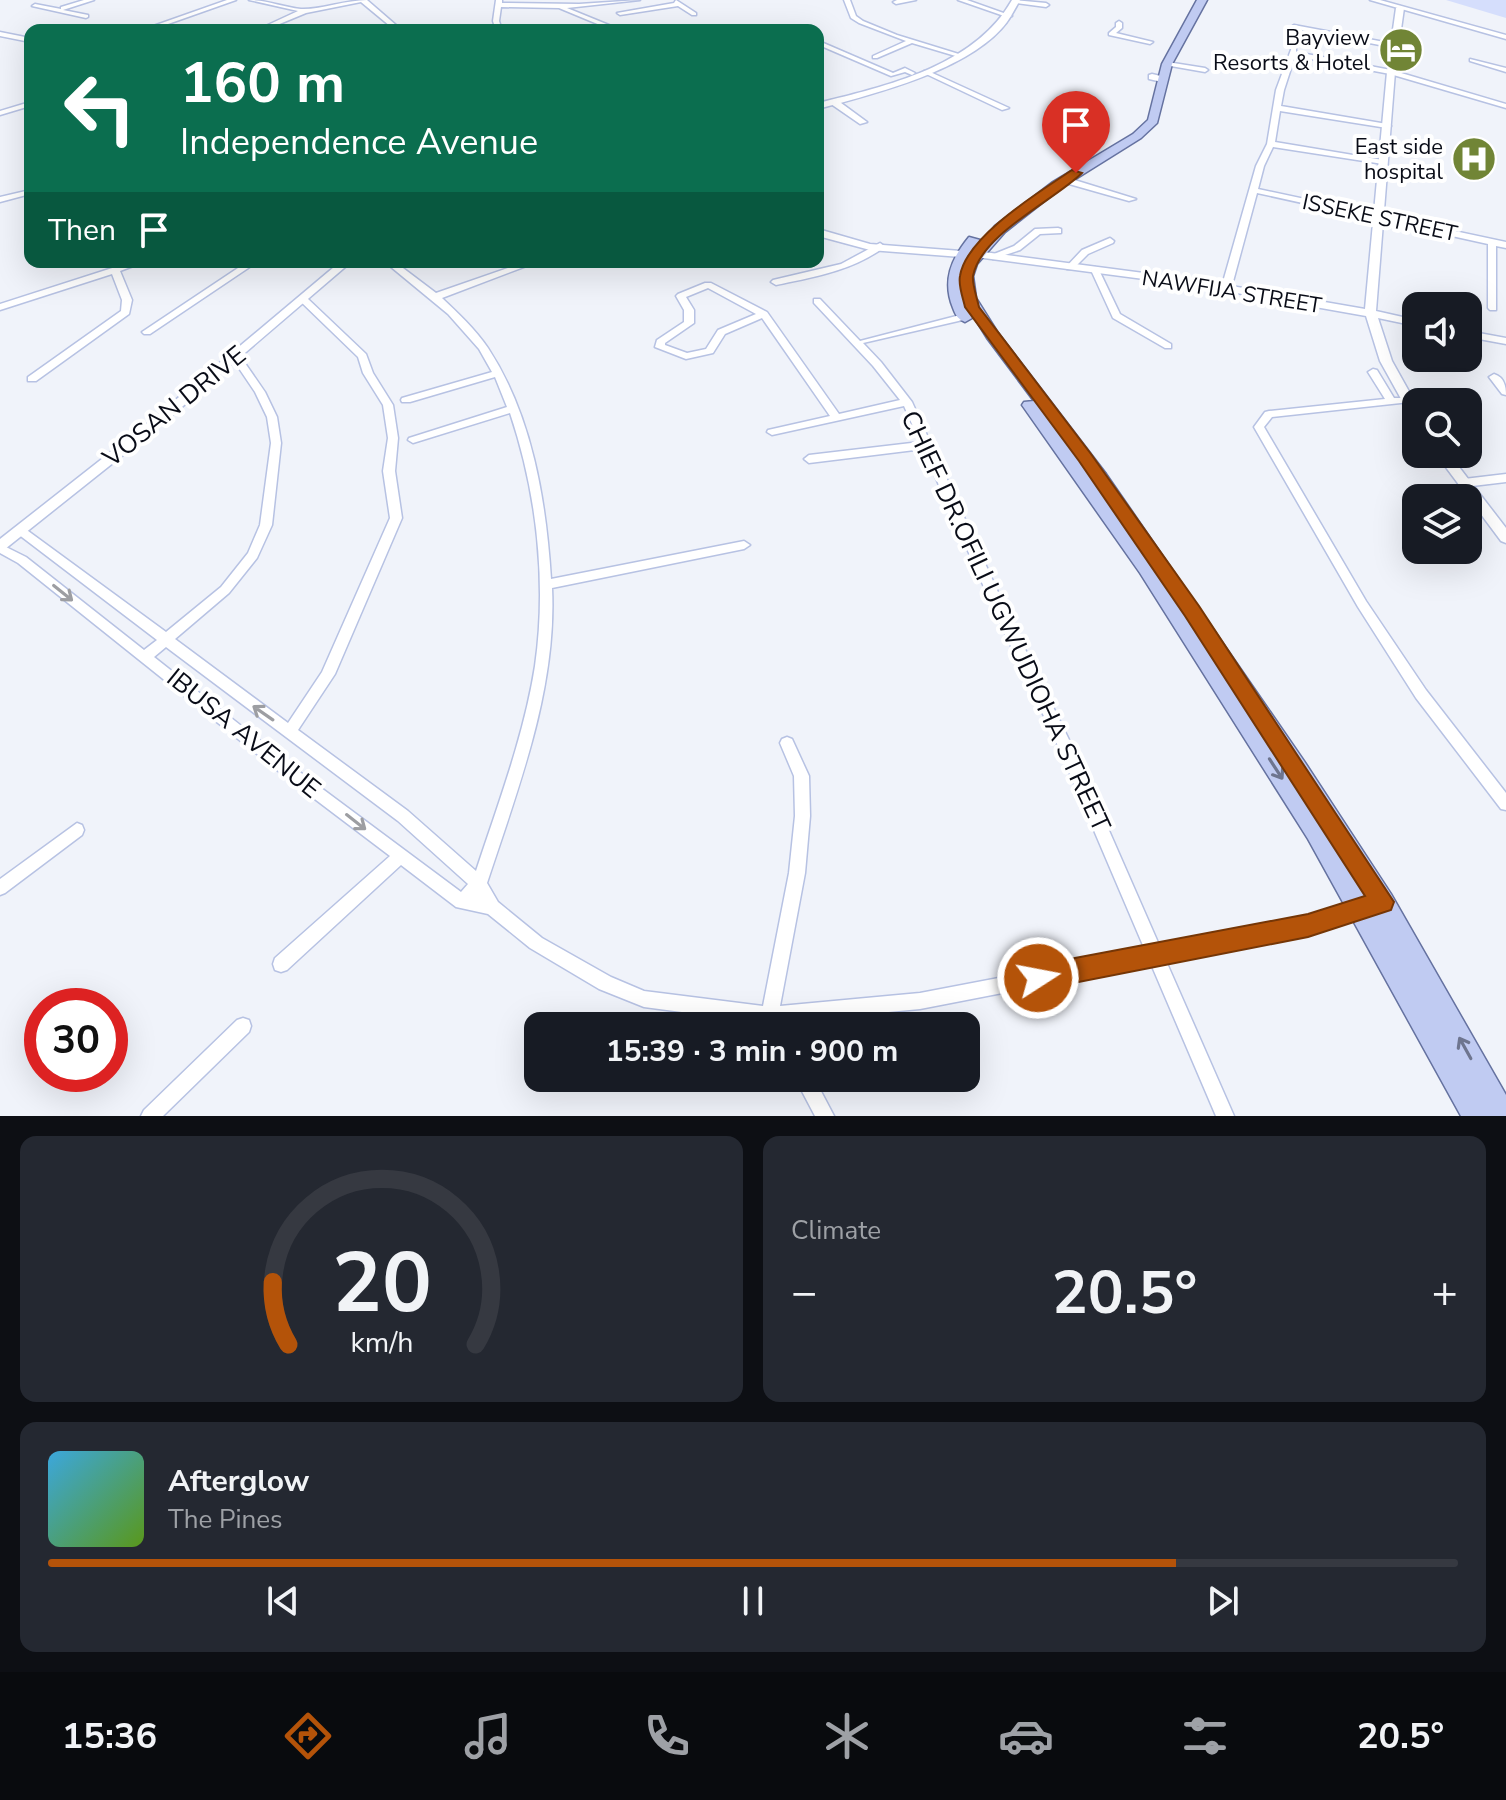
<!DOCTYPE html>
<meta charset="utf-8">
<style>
:root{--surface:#171b24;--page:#242831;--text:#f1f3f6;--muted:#9ea1a6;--line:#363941;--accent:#b45309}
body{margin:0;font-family:"Nunito Sans",sans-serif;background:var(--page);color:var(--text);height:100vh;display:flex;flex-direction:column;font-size:30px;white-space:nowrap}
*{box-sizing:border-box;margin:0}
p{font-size:26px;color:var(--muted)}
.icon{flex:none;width:44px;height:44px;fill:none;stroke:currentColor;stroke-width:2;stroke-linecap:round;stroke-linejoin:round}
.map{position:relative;height:1116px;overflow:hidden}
.details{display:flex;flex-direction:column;gap:20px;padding:20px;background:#0d0f14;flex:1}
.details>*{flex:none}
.guide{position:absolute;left:24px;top:24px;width:800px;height:244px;border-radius:16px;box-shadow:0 8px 32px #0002;background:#0b6e4f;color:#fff;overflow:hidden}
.buttons{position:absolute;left:1402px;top:292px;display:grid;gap:16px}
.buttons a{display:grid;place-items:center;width:80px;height:80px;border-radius:16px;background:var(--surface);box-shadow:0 8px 32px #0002;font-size:40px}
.speed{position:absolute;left:24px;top:988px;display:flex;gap:16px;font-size:40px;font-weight:700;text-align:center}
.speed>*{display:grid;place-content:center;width:104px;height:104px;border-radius:50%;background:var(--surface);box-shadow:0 8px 32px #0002;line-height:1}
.speed .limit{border:12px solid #d22;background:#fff;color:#111}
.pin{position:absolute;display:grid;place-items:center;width:68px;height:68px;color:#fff;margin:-82px -34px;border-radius:50% 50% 50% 0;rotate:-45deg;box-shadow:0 0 8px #0007}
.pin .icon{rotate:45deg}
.me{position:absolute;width:88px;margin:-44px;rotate:79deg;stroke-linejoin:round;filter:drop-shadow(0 0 6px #0008)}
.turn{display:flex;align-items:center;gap:28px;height:168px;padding:0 24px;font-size:36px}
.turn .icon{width:104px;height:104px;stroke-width:2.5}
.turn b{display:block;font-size:56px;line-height:68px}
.then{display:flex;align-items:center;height:76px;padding:0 24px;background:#0003;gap:16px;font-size:30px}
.big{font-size:60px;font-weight:700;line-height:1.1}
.details .widget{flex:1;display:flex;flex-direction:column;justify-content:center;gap:12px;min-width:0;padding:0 28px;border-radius:16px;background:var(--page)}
.details .dial{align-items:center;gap:0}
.dial svg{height:208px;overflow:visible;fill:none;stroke:var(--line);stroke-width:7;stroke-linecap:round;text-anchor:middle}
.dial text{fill:var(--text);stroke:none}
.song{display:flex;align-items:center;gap:24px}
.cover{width:96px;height:96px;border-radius:12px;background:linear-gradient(135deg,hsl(200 70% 55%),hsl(90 70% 35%))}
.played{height:8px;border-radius:4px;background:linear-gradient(90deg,var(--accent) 80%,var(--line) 80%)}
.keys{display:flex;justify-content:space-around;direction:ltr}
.heat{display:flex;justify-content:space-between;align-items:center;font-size:44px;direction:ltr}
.details .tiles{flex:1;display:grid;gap:20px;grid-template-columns:1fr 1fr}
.widget:last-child{grid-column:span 2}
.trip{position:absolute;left:524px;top:1012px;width:456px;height:80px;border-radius:16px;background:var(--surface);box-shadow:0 8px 32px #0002;font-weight:700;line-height:80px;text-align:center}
.tab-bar{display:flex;height:128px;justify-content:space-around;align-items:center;background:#090b0e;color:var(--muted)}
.tab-bar .icon{width:56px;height:56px}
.tab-bar .selected{color:var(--accent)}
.tab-bar b{font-size:36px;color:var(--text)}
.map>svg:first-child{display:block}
.green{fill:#d5defc}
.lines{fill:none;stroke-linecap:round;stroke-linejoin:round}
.minor-casing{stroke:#b7c2e3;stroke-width:3}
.tertiary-casing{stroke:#b7c2e3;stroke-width:3}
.secondary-casing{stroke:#b7c2e3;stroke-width:3}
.primary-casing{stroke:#6572a0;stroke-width:3}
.minor{fill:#fff;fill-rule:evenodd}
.tertiary{fill:#fff;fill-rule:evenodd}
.secondary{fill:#fff;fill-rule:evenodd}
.primary{fill:#c0cbf2;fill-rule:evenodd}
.oneway{stroke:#9d9ea2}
.oneway2{stroke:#6e758f}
.route{fill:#b45309;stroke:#753606;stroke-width:2}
.labels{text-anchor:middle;stroke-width:8;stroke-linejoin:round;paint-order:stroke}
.far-poi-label{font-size:22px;fill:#090c17;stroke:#fff;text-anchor:end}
.far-street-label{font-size:22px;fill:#090c17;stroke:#fff}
.street-label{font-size:26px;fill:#090c17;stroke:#fff}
</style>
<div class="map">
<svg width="1506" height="1116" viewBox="0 0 1506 1116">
<rect width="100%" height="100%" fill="#f0f3fa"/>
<path class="green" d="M1446,0H1506V18Z"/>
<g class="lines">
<g class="minor-casing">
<path id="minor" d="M84,0H94L63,10L88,15V17L86,18L32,6L35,4L61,9V7Z
M227,0H236L151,30H142Z
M249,0C267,0 283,7 301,9C319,10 346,0 367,0L397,26L392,30H385L390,26L361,2L306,13L265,30H257L298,11Z
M496,0H502V3L579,4L640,0L567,8L621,30H612L559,8L501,7L499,21L502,30H496L493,21Z
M676,0L696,13V15H692L678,6L620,15L617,13L674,3Z
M844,0H850L856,16L863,21L897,35L962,55L959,57L912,43L877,58H873V56L906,41L859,23L851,18Z
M897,0H916L896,4L893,2Z
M958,0H967L1012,16L1007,17Z
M1014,0L1046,3L1049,5L1046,7L1016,3Z
M1370,0H1380L1506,35V39Z
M1119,21L1122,23V28L1116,33L1153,42L1150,44L1109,35V33L1116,27V23Z
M1294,25L1395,44L1398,46L1395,48L1292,28L1291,27Z
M0,32L30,38V42L0,36Z
M821,42L893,73L905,68L915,73L912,75L905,72L891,76L819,45V43Z
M1292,47H1296V52L1391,70L1506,104V108L1390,74L1295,56L1284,90L1281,106L1387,124L1391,126L1387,128L1280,111L1275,142L1383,160L1387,162L1383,164L1273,147L1264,166L1258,189L1506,242V248L1496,246V310H1490L1488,308V244L1257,193L1231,289L1229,291H1223L1221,289L1256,166L1267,144L1276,90Z
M1470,59L1506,68V72L1470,61Z
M1167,62L1205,68L1208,70L1205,72L1165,65V63Z
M924,71H928L1009,108L1002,110L924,73Z
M831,100H837L867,122L860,124L831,104Z
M30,102V106L0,115V111Z
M1062,178H1068L1136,199L1129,201L1062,182Z
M30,190V194L0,202V197Z
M1058,228L1061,229V233L1040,234L1020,250L993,259L989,256L1014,246L1035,229Z
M1110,238L1114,241L1113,243L1088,254L1073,269H1067L1066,267L1082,250Z
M880,243L884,246L883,248C851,271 814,277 776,285L771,282L773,280L841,264Z
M131,262H144L120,271L132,300L129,314L36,381H28V377L121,311L122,300L112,274L0,310V304Z
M247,262H257L150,334H144L142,332Z
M385,262H395L436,293L525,262H537L442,298C458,313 475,329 488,348C532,415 546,500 551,579L744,541L750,545L744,549L552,588C557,689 518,788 487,883L498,902L542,938L611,977L644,991L763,1006L789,873L795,816L794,776L780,743L782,739L787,737L792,739L809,776L810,816L805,873L780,1006L920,993L1145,950L1058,746L995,612L923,449L809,463L804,459L809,455L920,442L904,406L772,435L767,432L768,430L830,416L762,318L725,334L713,353L686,359L655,347L657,340L684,322V310L676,296L678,294L705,283H711L767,312L839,414L900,400L873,366L814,303V299H820L860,341L964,314L967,315V319L863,343L881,362L912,402L1007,612L1072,746L1160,947L1332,912L1365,901L1371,903L1373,908L1371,913L1332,928L1166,961L1234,1116H1216L1151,964L920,1009L783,1022L784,1026H767L765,1023L644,1007L599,989L530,948L488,914L456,907L401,865L287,970L281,972L275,970L273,964L275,958L390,856L287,778L18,563L0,553V544L26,557L144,650L157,640L14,531L16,528H24L166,632L221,587L248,553L260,525L271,443L267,417L255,392L230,355L235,352L238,353L265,392L277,417L281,443L272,525L257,558L229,593L175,639L288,723L322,672L390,518L383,471L388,438L383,405L363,373L358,357L299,300L304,297L307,298L366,354L373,373L393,405L398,438L395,471L402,518L335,674L298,730L408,811L476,871C498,804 524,736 535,666C547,583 537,493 510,413L413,443L408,440L409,438L507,407L495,377L410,402H402L401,400L402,398L492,372L479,349L448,314ZM708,288L756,314L718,330L706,349L687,353L665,345V343L694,323V310L686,297ZM166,647L398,821L468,884L461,892L297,770L154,657Z
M1095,267L1099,270L1120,314L1171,344V348H1165L1113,318L1091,270Z
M1373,369L1377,370L1394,398H1410L1411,400L1410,402L1272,417L1264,427L1366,601L1426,690L1506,793V810L1501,809L1416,698L1358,607L1254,427L1265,412L1269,411L1385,399L1368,372Z
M1494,374C1504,377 1506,386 1506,395L1502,394L1489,377Z
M1506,474V482L1464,487L1458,483L1464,479Z
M77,823L82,825L84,830L82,835L5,893L0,895V879Z
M243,1018L249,1020L251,1026L249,1032L163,1116H141L144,1110L237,1020Z
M795,1078H814L834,1116H815Z"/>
</g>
<g class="tertiary-casing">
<path id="tertiary" d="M1012,0H1020C1016,7 1012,15 1007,22C971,70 874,94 818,109V103C887,86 975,66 1012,0Z
M1400,6L1404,8L1395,72L1376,311L1416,320V326L1378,318L1392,361L1416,404V419L1410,415L1380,361L1366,316L1197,286L976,257L971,254L976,251L1197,280L1365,309L1387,72L1396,8Z
M818,229L870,244L961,251L966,254L961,257L870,250L818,236Z
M340,262H351L162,424L5,549L0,551V539L154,418Z
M1468,331L1506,338V344L1468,337Z
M1436,454H1449L1506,528V543L1501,541Z"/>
</g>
<g class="secondary-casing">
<path id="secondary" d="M1152,74L1165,77L1167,79L1162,82L1149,79V75Z"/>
</g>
<g class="primary-casing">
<path id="primary" d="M1197,0H1207L1172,64L1157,123L1141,138L1061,188L1005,232L977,264L973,276L976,298L998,333L1106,474L1304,761L1391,894L1506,1095V1116H1461L1308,839L1140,573L1022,405L1024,402L1034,401L987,338L966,304L972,318L965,322C958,319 956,316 953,308C942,281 951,259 969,237L980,240L967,260L995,226L1053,182L1133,134L1148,120L1162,64Z"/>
</g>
<use href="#minor" class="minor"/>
<use href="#tertiary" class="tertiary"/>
<use href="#secondary" class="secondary"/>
<use href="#primary" class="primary"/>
</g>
<defs><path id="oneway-shaft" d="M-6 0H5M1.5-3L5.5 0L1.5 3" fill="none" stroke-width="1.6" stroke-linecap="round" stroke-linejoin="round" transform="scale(2)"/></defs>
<g class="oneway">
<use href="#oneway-shaft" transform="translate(63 593) rotate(39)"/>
<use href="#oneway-shaft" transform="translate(263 713) rotate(-145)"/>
<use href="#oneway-shaft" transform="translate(356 822) rotate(38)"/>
</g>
<g class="oneway2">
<use href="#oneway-shaft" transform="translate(1276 769) rotate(57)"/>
<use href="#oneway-shaft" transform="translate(1465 1048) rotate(-119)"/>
</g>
<path class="route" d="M1072,170L1082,173C1055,200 981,234 973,276C972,284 977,298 979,307L1091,454L1199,606L1394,902L1391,910L1308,937L1038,990L1029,986L1026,978L1029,969L1038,965L1308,914L1365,896L1185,616L1079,461L965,307C963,298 958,285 960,276C966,236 1041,191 1072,170Z"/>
<defs>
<g id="hotel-disc" transform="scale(2.3)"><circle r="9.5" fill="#718536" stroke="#fff"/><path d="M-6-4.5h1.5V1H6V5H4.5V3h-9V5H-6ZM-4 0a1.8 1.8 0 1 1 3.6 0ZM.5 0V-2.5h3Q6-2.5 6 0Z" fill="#fff"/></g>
<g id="hospital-disc" transform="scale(2.3)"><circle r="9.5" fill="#718536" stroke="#fff"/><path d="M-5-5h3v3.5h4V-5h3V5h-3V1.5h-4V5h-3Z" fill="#fff"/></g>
</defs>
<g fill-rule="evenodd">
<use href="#hotel-disc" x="1401" y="50"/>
<use href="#hospital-disc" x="1474" y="159"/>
</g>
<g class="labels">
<g class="far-poi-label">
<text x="1370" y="45">Bayview<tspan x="1370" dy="25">Resorts &amp; Hotel</tspan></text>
<text x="1443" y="154">East side<tspan x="1443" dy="25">hospital</tspan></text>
</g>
<g class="far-street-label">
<text transform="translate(1380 217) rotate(12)" y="8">ISSEKE STREET</text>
<text transform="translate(1232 291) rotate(9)" y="8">NAWFIJA STREET</text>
</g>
<g class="street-label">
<text transform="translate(174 406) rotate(-39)" y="9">VOSAN DRIVE</text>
<text transform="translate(1006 621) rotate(65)" y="9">CHIEF DR.OFILI UGWUDIOHA STREET</text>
<text transform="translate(244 733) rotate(39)" y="9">IBUSA AVENUE</text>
</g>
</g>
</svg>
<div class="buttons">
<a><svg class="icon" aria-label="sound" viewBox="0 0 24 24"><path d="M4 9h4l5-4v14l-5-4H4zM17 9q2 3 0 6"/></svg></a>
<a><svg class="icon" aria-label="search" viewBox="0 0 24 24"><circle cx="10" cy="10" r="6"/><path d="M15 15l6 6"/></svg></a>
<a><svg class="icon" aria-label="layers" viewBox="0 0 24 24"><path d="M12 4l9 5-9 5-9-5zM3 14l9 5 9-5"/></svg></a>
</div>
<div class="speed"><div class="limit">30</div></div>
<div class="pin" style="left:1076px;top:173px;background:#d93025"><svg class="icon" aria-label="arrive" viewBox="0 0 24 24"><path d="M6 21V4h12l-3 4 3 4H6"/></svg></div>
<svg class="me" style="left:1038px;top:978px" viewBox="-20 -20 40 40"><circle r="17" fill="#b45309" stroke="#fff" stroke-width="3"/><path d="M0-11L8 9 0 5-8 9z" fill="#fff"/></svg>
<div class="trip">15:39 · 3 min · 900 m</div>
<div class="guide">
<div class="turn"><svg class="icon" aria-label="left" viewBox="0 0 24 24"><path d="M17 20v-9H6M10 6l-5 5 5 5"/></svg><div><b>160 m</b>Independence Avenue</div></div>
<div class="then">Then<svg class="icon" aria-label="arrive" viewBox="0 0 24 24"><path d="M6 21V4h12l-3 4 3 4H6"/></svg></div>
</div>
</div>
<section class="details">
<div class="tiles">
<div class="widget dial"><svg viewBox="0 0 100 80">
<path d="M14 69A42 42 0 1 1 86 69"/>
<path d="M14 69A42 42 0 0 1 8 45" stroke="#b45309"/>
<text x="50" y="56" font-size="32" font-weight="700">20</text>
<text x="50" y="72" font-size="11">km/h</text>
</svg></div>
<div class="widget"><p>Climate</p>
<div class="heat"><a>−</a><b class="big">20.5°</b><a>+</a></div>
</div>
<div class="widget">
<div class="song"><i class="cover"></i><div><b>Afterglow</b><p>The Pines</p></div></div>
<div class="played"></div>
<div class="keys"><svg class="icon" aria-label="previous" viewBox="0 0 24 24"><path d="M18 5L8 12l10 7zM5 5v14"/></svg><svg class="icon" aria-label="pause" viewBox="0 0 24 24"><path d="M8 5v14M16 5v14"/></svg><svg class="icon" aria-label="next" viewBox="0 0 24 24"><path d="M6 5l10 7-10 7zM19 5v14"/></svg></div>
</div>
</div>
</section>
<nav class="tab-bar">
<b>15:36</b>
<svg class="icon selected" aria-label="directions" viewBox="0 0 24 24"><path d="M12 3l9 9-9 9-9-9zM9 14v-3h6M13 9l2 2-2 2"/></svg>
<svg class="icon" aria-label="music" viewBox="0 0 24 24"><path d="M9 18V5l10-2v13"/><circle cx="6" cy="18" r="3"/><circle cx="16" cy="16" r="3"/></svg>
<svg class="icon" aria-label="phone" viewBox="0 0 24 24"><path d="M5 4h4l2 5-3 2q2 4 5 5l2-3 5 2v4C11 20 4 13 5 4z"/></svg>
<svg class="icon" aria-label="climate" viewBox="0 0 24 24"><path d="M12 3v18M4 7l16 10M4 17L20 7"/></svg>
<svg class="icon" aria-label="car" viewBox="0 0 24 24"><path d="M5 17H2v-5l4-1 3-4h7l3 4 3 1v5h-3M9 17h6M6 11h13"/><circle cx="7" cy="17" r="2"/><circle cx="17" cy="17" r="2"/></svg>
<svg class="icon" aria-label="filters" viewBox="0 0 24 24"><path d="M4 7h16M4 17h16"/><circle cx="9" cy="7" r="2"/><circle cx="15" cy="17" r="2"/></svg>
<b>20.5°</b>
</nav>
